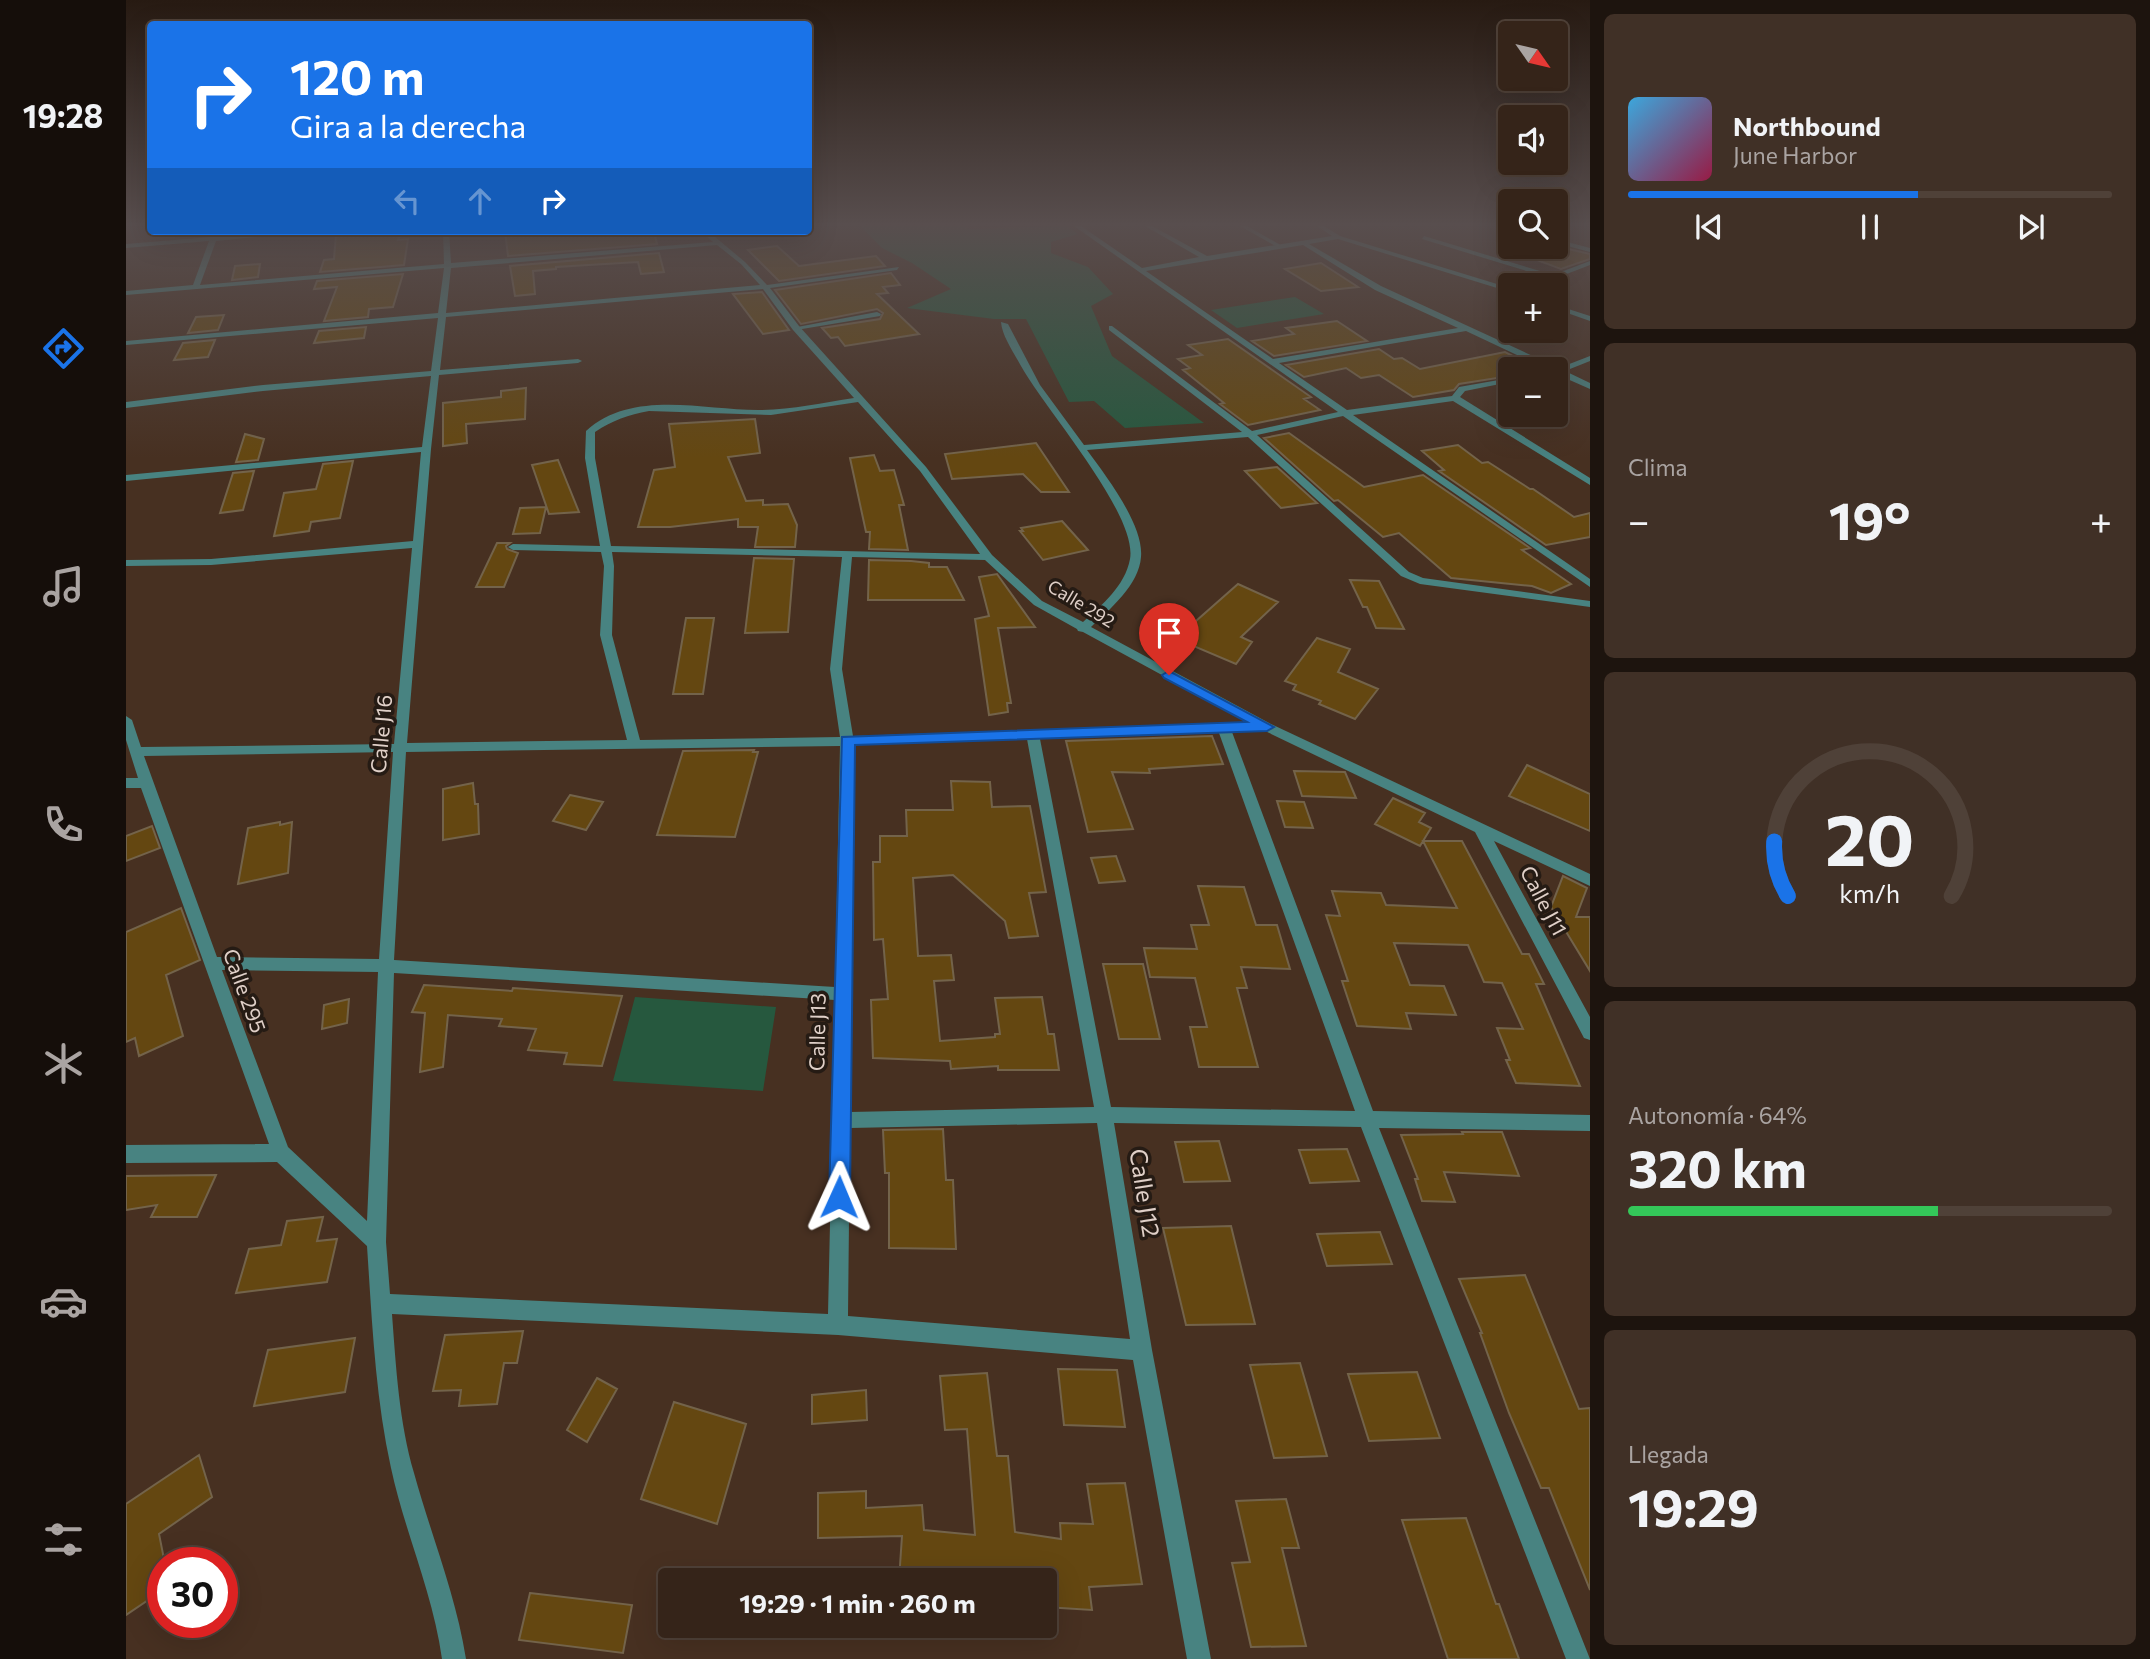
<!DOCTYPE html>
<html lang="es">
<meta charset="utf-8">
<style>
:root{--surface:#352419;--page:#403026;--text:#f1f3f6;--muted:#aaa4a2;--line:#4f4138;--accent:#1a73e8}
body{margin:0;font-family:Commissioner,sans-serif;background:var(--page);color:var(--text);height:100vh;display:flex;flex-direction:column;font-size:26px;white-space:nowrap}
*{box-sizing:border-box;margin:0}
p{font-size:23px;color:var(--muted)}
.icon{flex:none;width:38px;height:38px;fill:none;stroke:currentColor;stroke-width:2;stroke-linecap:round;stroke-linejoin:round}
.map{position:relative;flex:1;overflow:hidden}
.drawer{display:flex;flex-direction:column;gap:14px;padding:14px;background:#1d140e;width:560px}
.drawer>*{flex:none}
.top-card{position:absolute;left:21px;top:21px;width:665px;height:214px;border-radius:7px;box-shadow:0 7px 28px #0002,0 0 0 2px var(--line);background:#1a73e8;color:#fff;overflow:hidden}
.needle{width:46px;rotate:124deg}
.buttons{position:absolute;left:1372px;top:21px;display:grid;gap:14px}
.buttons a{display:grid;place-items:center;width:70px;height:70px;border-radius:7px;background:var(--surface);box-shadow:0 7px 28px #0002,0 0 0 2px var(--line);font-size:35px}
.speed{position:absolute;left:21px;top:1547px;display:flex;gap:14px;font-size:35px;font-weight:700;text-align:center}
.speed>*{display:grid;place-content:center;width:91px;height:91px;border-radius:50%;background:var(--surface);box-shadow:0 7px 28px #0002,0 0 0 2px var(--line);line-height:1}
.speed .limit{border:10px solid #d22;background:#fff;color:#111}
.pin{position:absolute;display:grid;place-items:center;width:60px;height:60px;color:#fff;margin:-72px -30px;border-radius:50% 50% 50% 0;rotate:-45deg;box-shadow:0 0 7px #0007}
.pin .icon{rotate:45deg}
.me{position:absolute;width:77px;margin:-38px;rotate:1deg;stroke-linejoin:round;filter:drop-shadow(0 0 5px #0008)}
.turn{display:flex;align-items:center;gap:24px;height:147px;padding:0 28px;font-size:32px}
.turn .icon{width:91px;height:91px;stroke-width:2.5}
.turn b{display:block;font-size:49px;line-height:60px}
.lanes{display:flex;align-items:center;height:66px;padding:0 28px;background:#0003;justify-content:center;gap:35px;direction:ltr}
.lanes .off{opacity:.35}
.big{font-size:52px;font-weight:700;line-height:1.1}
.drawer .widget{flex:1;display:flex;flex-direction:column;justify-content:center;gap:10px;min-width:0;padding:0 24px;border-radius:10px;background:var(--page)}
.drawer .dial{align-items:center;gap:0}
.dial svg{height:182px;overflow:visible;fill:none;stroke:var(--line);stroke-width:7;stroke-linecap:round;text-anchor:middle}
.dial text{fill:var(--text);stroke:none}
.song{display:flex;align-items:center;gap:21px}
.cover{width:84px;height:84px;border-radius:10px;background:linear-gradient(135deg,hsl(200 70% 55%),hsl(340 70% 35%))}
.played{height:7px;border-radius:4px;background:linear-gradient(90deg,var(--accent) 60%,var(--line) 60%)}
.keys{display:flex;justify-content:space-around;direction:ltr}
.heat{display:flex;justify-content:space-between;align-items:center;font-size:38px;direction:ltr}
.charge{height:10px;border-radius:5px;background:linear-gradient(90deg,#34c759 64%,var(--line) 0)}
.trip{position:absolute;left:532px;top:1568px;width:399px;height:70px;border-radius:7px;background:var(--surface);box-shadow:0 7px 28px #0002,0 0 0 2px var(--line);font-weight:700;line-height:70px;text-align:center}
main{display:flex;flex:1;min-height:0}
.menu{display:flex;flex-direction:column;width:126px;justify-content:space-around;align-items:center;background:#150e0a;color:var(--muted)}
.menu .icon{width:49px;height:49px}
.menu .selected{color:var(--accent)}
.menu b{font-size:32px;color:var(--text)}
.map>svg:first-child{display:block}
.green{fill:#26583e}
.building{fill:#644711;stroke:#73634a;stroke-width:2}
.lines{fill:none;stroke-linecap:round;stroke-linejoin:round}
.service{fill:#488381;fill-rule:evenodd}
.minor{fill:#488381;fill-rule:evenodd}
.route{fill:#1a73e8;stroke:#114b97;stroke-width:2}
.labels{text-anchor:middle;stroke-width:7;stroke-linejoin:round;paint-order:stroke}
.far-street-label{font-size:18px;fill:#e0d0c8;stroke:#251b14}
.street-label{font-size:21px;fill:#e0d0c8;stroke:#251b14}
.near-street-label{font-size:24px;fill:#e0d0c8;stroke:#251b14}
</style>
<main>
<nav class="menu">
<b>19:28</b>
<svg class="icon selected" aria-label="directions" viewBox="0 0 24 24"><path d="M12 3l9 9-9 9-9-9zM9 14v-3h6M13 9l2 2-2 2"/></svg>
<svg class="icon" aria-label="music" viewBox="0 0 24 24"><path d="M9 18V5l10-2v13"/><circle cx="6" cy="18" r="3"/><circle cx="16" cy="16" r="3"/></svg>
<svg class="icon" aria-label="phone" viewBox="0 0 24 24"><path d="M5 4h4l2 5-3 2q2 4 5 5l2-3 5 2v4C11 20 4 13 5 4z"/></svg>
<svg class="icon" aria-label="climate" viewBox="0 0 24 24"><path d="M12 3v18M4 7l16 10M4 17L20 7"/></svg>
<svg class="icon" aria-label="car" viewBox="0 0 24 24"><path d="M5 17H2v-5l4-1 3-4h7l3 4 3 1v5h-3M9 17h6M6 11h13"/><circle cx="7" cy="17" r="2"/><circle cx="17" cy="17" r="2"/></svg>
<svg class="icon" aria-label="filters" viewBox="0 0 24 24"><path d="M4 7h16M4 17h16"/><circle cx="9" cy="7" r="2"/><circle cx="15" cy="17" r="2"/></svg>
</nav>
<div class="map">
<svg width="1464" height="1659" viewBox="0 0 1464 1659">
<rect width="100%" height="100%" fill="#473021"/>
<path class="green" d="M734,226H838L843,229L940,226L952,234L925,242V253L962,267L987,294L965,306L986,356L1078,423L999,428L968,401L943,402L900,319H868L781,308L825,289L786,263L756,248Z
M1169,297L1198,314L1111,328L1085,310Z
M509,997L650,1007L637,1091L487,1081Z"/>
<path class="building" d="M220,231H276L272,240L282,239L278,265L194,272L198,260L208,259L210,235L220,234Z
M379,231H478L479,234L528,231L531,244L382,256Z
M651,246L673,266L750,256L759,266L653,281L622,250Z
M1382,247H1434L1464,254V259L1435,269L1381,249Z
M533,253L538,272L515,274L512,262L430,267V269L407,271L409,294L389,296L384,266Z
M1195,263L1232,287L1195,291L1159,269Z
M134,264L132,277L106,280L109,266Z
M765,273L774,285L757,287L762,293L751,294L793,334L719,346L712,337L705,338L696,328L754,319L757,313L751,309L675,324L649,290Z
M277,274L267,307L243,309L242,317L198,321L211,287L188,289L191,281Z
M636,292L663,330L637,334L607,294Z
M98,315L92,330L62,333L70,317Z
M1211,321L1241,341L1148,356L1126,341L1168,334L1160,328Z
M240,327L238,338L188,343L193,331Z
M1102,339L1185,397L1178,399L1194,410L1122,425L1094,404L1098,403L1057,370L1064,368L1052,359L1076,355L1062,345Z
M89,340L82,357L48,360L57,343Z
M1253,349L1268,359L1276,358L1294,369L1379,352L1413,369H1384V376L1333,384L1328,390L1287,397L1253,375L1235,378L1220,368L1178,377L1160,365Z
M400,388L399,419L340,424L341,443L317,446V403L375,397V391Z
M629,419L634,453L602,457L620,501L637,500V505L662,504L671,525L669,547H629L632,527H612V519L544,527H512L528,470L549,467L543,424Z
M1163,433L1238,487L1297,475L1404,548L1396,550L1445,584L1425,593L1406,586L1325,578L1273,533L1257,537L1212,500L1208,501L1138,438Z
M119,434L138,439L132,460L110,462Z
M910,443L943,492H915L897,474L826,479L819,454Z
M1332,445L1356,463L1362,462L1404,489H1407L1448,517L1464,513V537L1420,545L1313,471L1318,470L1296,451Z
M748,455L754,471L768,470L778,505H773L782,550L743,549L744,532H740L724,458Z
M432,460L453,512L423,514L406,465Z
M227,461L214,518L185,522L183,531L148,536L158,493L190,489L197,464Z
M1151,467L1191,503L1155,508L1119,471Z
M128,471L117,510L94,513L107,473Z
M420,507L414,533L387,534L394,508Z
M936,521L962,550L917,560L894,531H897L895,528Z
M371,543H384L380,546L381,549L392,553L378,587H350Z
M628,558L668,559L662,632L619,633Z
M743,560L785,561L803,563V567H821L838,600H742Z
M871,574L909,627L872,628L885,703H881L882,712L863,715L849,619L863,616L853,577Z
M1224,580L1253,581L1278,629L1250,628L1241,607H1237Z
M1112,584L1152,602L1115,637L1126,642L1110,664L1065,645L1053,636Z
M560,618H588L577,694H547Z
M1191,638L1224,649L1212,672L1252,689L1229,719L1193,704L1195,701L1167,690L1170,685L1159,681Z
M1086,736L1097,764L1023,769L1024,773L986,772L1007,829L962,832L940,741Z
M628,750L627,752H632L609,837L531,835L557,751Z
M1401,765L1464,794V831L1383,796Z
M1168,771L1219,772L1230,798L1176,796Z
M825,781L864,782L866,807L904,806L920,892L903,893L912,936L883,938L879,921L827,875L787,878L792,956L825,955L828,980L808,981L814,1041L869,1037V1034H874L869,998L916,997L922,1034H928L933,1070H872V1066L825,1069L824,1061L747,1058L745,1000L762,999L757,939L748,940L747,862H754V836H781L780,810H827Z
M347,783L349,804H352L353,834L317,840V789Z
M444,795L477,802L460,830L427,821Z
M1267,798L1299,813L1293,822L1305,828L1294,846L1249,824Z
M1151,801L1178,802L1187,828L1159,827Z
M154,822V825L166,822L162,873L112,884L122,828Z
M26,826L34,848L0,861V836Z
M1297,841H1336L1396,954H1403L1418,984H1410L1454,1086L1390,1083L1380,1060H1384L1371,1028L1397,1029L1376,983L1358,982L1342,945L1268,943L1284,985L1318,986L1330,1015L1280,1013L1285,1029L1231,1026L1216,981H1222L1200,915L1214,916L1206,891L1255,893L1260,905L1331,908Z
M990,856L999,881L973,883L965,858Z
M1437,876L1461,888L1450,917H1464V971L1425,907Z
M1072,886L1118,887L1130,925H1151L1164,969L1115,967L1121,988H1111L1132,1067H1073L1064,1027H1081L1069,978L1024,977L1018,948L1071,949L1065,925H1083Z
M55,908L74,960L40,975L57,1036L13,1056L9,1038L0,1042V932Z
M977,964H1017L1034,1039H993Z
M298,985L386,991L387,988L496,996L476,1066L438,1064L441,1053L402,1050L410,1029L373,1026L376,1019L322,1015L317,1067L294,1072L299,1013L286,1012Z
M223,999L221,1023L196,1029L198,1005Z
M817,1129L820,1180H827L830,1249L763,1248V1173H759L757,1130Z
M1336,1132H1376L1393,1176L1318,1172L1329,1202L1296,1201L1289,1179H1292L1275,1135L1337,1134Z
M1093,1141L1104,1181L1058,1182L1049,1142Z
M1221,1149L1233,1181L1184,1183L1173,1150Z
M90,1175L71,1217H25L31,1205L0,1210V1176Z
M197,1217L191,1241L211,1239L201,1282L110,1293L123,1249L155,1245L161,1221Z
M1105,1226L1129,1324L1060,1325L1037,1228Z
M1254,1232L1266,1264L1201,1266L1191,1234Z
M1399,1275L1453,1409L1464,1408V1590L1423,1488H1415L1383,1413L1354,1333H1356L1333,1279Z
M397,1331L391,1363H378L371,1404L333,1406L335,1390L307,1391L319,1335Z
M229,1338L219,1392L128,1406L142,1350Z
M1174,1363L1201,1456L1148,1458L1124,1365Z
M932,1369L991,1370L999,1427L938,1425Z
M1291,1372L1314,1438L1243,1441L1222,1374Z
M861,1373L871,1456H882L889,1532L935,1539L934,1523L967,1524L961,1484L999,1483L1016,1584L963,1587L966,1610L919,1607V1580H773L776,1536L692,1538V1493L740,1491V1508L796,1505L798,1530L849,1535L841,1429L819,1430L814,1376Z
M471,1378L491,1389L461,1442L441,1430Z
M740,1390L741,1420L686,1424V1395Z
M548,1402L620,1424L591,1524L515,1499Z
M73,1455L86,1497L33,1534L37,1554V1590L0,1615V1504Z
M1160,1499L1173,1548H1156L1180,1646L1125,1647L1106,1563L1124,1562L1110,1501Z
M1340,1518L1370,1604H1373L1393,1659H1322L1276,1520Z
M404,1593L506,1605L497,1653L393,1640Z"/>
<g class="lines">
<path class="service" d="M1114,226H1121L1158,247L1153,248Z
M751,312L755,314L754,316L670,330L666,328Z"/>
<path class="minor" d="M948,226H955L1016,268L1073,257L1019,226H1026L1081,256L1206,236L1191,226H1198L1214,236L1384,288V292L1212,239L1183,244L1255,286L1433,368L1464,356V361L1439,371L1464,383V389L1430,374V369H1421L1340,331L1153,363L1221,410L1326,396L1333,387L1384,378V382L1339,391L1334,397L1464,478V485L1327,401L1227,415L1464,579V587L1217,416L1131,435L1283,572L1297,578L1464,601V607L1294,584L1275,576L1122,437L961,450C980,476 1018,525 1015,557C1013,585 984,609 965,627L1145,724L1464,874V886L1368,841L1464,1017V1040L1458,1038L1349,832L1139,731L1106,732L1247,1111L1464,1115V1131L1253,1128L1464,1659H1440L1235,1127L988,1123L1026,1350L1085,1659H1061L1007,1360L712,1335L266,1314C270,1367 273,1422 288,1473C305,1535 330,1595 340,1659H316C307,1593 279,1533 265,1468C249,1395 246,1320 241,1246L151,1162L0,1163V1145L143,1144L15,788H0V778H12L0,740V716L6,720L15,747L268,744L286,548L85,565L0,566V560L85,559L287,541L295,452L0,481V475L296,447L305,376L137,391L0,408V402L137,385L305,371L312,318L0,345V341L312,313L318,268L0,295V291L67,285L83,241L0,248V244L85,237L87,231H93L92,237L190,231L90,241L74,285L318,264L317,231H323L325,263L587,242L575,231H582L619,262L641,285L773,267L771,270L644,288L673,326L800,467L866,555L916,601L957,622C976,605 999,586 1004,559C1012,514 918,408 895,366C888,353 876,336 875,322L882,324L914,385L958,445L1116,432L983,330V326H986L1126,431L1212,412ZM591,245L615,264L634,285L320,313L325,268ZM1177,245L1249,290L1332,328L1147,359L1020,271ZM637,289L667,330L728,398C696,403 664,410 632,410C577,410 506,389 460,431L459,458L474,546L387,544L382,547L387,550L475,552L478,566L474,635L501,740L281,743L305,449L313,375L452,363L456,361L452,359L314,370L320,317ZM732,402L794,471L854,554L485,546L469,458V432C487,420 502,415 523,411L645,415ZM486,552L716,557L704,669L714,737L514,740L486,635L488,566ZM726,557L859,560L908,605L951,629L952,631L957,632L1124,723L727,736L716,669ZM1093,733L1229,1111L985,1107L914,739ZM901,739L968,1107L724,1112L727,745ZM714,746L709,987L268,960L280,752ZM267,752L253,959L91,957L18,756ZM96,970L252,972L241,1221L162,1147ZM268,973L709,1000L702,1314L264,1294L260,1242ZM971,1123L1004,1339L722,1316L724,1128Z
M1377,226H1384V229L1378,227Z
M1298,236L1427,275L1464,261V265L1412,285H1403L1420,277L1296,239Z
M1430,239L1464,248V252L1430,243Z
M1430,305L1464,316V321L1430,309Z"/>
</g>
<linearGradient id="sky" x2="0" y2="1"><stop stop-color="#271a12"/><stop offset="0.49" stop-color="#584e4e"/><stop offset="1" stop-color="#584e4e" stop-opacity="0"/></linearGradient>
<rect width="1464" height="458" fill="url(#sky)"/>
<path class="route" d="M1043,671L1148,727L1141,731L729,745L724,1197L721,1204L713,1207L706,1204L703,1197L716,737L1121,722L1038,678L1036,675Z"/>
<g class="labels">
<g class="far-street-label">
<text transform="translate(955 604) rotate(31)" y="6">Calle 292</text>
</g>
<g class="street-label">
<text transform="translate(256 734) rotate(-85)" y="7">Calle J16</text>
<text transform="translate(1417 901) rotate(62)" y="7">Calle J11</text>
<text transform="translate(118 991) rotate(70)" y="7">Calle 295</text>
<text transform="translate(692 1032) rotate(-89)" y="7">Calle J13</text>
</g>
<g class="near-street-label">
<text transform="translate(1018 1193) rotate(81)" y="8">Calle J12</text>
</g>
</g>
</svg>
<div class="buttons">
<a><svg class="needle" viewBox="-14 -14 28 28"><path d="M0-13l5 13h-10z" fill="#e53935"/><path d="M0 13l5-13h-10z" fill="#aaa4a2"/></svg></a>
<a><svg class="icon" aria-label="sound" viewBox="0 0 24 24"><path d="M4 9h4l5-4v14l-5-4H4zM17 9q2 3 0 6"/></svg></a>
<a><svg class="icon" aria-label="search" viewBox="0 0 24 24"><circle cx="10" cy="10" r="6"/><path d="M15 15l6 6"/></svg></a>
<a>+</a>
<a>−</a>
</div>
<div class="speed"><div class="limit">30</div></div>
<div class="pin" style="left:1043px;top:675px;background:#d93025"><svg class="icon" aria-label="arrive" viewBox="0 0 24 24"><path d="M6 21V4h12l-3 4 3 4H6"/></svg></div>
<svg class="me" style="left:713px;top:1197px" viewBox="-20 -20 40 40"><path d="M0-17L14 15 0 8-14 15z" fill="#1a73e8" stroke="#fff" stroke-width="4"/></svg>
<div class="trip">19:29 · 1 min · 260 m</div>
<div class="top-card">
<div class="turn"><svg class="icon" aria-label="right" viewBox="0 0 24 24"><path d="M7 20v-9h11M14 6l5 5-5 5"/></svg><div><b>120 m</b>Gira a la derecha</div></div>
<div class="lanes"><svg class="icon off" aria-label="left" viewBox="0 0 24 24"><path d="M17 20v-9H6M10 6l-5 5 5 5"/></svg><svg class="icon off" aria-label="ahead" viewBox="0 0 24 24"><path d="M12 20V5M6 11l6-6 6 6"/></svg><svg class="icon" aria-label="right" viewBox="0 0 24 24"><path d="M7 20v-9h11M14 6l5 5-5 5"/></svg></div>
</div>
</div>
<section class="drawer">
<div class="widget">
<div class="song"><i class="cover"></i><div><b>Northbound</b><p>June Harbor</p></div></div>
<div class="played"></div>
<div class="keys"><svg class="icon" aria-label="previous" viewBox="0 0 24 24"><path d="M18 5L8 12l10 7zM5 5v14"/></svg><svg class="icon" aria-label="pause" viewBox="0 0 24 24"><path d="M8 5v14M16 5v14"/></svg><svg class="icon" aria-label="next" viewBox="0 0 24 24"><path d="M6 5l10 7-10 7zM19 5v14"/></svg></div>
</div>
<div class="widget"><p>Clima</p>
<div class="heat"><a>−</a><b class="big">19°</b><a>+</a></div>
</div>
<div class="widget dial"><svg viewBox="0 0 100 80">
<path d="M14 69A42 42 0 1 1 86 69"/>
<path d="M14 69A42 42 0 0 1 8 45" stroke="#1a73e8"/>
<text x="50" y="56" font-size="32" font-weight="700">20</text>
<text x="50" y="72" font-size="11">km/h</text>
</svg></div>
<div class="widget"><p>Autonomía · 64%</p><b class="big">320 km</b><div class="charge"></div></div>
<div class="widget"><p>Llegada</p><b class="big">19:29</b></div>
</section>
</main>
